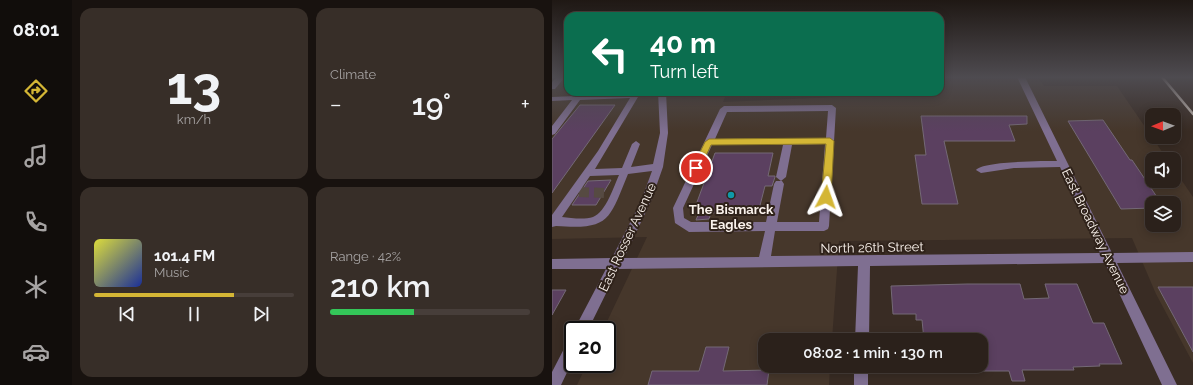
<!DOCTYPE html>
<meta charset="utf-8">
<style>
:root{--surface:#2b211b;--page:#372e28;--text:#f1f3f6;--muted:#a6a3a3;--line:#473e3a;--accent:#d4b635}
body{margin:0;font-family:Raleway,sans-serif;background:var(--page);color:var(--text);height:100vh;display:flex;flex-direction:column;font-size:15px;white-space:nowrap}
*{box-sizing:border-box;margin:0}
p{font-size:13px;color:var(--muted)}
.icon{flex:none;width:22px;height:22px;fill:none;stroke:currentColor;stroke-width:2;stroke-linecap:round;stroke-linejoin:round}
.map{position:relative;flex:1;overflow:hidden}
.panel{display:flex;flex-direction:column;gap:8px;padding:8px;background:#18120f;width:480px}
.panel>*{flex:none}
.hud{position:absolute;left:12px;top:12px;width:380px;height:84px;border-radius:12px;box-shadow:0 2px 10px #0003,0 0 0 1px var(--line);background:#0b6e4f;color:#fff;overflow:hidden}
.needle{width:26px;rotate:269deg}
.buttons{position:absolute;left:593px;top:108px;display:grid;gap:8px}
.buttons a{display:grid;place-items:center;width:36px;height:36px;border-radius:8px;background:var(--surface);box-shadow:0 2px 10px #0003,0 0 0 1px var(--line);font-size:20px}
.speed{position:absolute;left:12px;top:321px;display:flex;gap:8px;font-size:20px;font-weight:700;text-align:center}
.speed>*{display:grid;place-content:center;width:52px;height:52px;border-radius:50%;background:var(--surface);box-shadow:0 2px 10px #0003,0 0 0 1px var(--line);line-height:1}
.speed .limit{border:2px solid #111;border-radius:6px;background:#fff;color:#111}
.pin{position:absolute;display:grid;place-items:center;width:34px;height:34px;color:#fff;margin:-17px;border:2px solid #fff;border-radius:50%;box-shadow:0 1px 4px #0007}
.me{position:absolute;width:44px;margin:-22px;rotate:4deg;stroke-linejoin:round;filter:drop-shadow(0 0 3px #0008)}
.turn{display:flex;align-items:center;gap:14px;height:84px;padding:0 20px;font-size:18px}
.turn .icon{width:52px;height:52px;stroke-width:2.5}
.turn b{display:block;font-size:28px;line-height:34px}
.big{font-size:30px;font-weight:600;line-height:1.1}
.panel .widget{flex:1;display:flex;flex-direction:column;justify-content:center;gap:6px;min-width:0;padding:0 14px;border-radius:12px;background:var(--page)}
.panel .dial{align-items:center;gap:0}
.dial b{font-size:52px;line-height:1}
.song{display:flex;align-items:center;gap:12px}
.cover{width:48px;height:48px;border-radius:6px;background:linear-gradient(135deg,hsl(60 70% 55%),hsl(230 70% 35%))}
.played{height:4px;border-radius:2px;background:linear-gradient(90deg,var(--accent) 70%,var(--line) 70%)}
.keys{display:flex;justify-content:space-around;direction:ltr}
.heat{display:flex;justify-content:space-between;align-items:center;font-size:22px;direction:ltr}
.charge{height:6px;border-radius:3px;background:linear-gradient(90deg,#34c759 42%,var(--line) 0)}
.panel .tiles{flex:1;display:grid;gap:8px;grid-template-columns:repeat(2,1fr)}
.trip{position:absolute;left:206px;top:333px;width:230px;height:40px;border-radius:12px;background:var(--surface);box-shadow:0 2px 10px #0003,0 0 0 1px var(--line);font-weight:600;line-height:40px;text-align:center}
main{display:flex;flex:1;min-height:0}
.tabs{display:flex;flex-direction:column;width:72px;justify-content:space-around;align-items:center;background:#110d0b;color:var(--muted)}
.tabs .icon{width:28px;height:28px}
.tabs .current{color:var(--accent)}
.tabs b{font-size:18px;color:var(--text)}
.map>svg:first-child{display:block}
.commercial{fill:#46372b;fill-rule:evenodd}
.building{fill:#5b4060;stroke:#746976}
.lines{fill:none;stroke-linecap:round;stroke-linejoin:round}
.minor-tunnel{stroke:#564a42;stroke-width:10;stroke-dasharray:10 5;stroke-linecap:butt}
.minor{fill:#7f6f91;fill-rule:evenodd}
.rail{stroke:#bfb6af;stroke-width:2.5}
.route{fill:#d4b635;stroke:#8a7622}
.culture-dot{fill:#0f9aa8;stroke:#2f221a;stroke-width:1.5}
.labels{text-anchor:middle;stroke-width:4;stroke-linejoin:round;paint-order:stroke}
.poi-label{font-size:13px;font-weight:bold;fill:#faf2ec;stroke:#2f221a}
.street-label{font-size:13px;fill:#faf2ec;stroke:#2f221a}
</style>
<main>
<nav class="tabs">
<b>08:01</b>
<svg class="icon current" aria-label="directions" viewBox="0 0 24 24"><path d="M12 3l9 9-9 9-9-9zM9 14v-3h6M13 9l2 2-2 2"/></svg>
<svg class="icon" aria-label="music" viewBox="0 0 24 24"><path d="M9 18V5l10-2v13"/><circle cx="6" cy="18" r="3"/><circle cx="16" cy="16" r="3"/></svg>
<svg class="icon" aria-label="phone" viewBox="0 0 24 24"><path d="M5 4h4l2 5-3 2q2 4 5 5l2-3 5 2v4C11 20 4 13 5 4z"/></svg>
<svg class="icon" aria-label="climate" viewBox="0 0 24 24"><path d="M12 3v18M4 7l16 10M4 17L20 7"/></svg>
<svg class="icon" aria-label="car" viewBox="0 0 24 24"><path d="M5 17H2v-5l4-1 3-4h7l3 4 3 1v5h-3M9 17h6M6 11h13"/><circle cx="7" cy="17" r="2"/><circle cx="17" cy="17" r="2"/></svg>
</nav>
<section class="panel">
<div class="tiles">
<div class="widget dial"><b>13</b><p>km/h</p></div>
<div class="widget"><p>Climate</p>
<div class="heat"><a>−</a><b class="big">19°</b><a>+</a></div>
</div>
<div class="widget">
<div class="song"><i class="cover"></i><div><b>101.4 FM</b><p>Music</p></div></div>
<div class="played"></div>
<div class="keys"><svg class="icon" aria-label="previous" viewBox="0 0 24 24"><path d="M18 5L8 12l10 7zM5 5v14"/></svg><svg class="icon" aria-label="pause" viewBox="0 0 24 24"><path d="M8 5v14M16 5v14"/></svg><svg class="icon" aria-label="next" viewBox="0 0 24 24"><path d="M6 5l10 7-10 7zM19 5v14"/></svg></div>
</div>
<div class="widget"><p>Range · 42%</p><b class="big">210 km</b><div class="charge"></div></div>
</div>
</section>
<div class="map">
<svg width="641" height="385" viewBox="0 0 641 385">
<rect width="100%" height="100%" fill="#392c24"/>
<path class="commercial" d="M2,77H16V92H175L171,102L336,95V92H388V77H486L492,86H565L615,159H600V181H622V169L641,197V363L604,294L580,238L287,241L280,340H213V366H278L277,385H25L35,364H55V330H51L95,237L0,239V78ZM600,203H622V225H600Z"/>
<path class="building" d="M28,105H63L0,193V139Z
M369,116H475V124L457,125L463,141H392L406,204H370L363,155H374Z
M551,120L578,160H580L609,203H600V208L569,209L516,121Z
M163,153H221L216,176H223V177L220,186H213L206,213H159L157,219L144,220L147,213H141Z
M59,180L44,205H20L36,181Z
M415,284H468L472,299L497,298L493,284H525L541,323H552L570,364H547L548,366L521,367L522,370H470L473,381H460L457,371H429V340H372L370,320H364V314H341L339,286Z
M606,287H641V352Z
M0,290H14L0,315Z
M154,347H177L171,371L217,370L215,385H96L100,371H147Z"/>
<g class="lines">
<path class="minor-tunnel" d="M27,192L52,193"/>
<path class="minor" d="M5,77H13L3,89H0V82Z
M465,77H473L560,253L641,252V262L565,263L625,385H610L553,263L318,266L317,340H303L306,266L66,269L36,330H22L54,269H0V259L60,258L89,201L100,171L76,174C57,220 58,230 4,226L0,227V215L46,151L78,98L28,100L3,134L0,135V126L20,100L0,101V97L23,96L27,92H31V95L105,92L104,94L86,97L43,169L70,168L80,144L84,141L88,144L79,167L101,164L108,133L106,92H114L116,133L111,167L99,201L72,258L207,257L213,231L137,232L123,223L121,208L168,109L172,106L280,105L284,108L277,226L276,229L272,231H223L219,256L548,253L508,167L462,168L429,173L424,170C430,161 492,161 505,161ZM276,111L274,138L163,139L175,112ZM273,144L267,222H225L232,184L230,181H224L222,184L214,222H139L132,218L131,208L160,145H231L224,177L229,181L234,177L240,145ZM67,175C62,186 54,212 41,217C32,220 19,218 10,217L38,176Z
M21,339V360L9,385H0V372L16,341Z
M302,366H316V385H302Z"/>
<path class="rail" d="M610,77L641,114"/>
</g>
<linearGradient id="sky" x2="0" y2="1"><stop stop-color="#1f1814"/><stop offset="0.59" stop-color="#4e4b50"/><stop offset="1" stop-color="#4e4b50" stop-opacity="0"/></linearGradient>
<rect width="641" height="131" fill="url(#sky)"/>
<path class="route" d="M278,138L282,141L279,197L274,201L269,197L274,144L159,145L147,171H141L140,168L153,142L157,139Z"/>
<circle class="culture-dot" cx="179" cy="195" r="4"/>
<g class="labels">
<g class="poi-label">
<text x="179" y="214">The Bismarck<tspan x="179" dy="15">Eagles</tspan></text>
</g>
<g class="street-label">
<text transform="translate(544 231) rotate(64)" y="5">East Broadway Avenue</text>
<text transform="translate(75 237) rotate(-65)" y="5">East Rosser Avenue</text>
<text transform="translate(320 247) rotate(-1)" y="5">North 26th Street</text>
</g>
</g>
</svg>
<div class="buttons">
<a><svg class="needle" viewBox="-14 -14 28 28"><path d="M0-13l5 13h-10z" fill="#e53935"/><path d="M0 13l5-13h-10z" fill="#a6a3a3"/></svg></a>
<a><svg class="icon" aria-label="sound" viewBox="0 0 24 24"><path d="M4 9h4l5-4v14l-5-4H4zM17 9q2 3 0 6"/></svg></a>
<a><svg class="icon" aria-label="layers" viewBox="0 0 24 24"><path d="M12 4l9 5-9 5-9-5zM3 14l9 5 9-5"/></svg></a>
</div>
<div class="speed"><div class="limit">20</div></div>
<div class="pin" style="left:144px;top:168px;background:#d93025"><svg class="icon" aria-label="arrive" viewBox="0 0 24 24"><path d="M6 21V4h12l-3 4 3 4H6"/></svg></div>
<svg class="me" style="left:274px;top:197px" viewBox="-20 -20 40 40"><path d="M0-17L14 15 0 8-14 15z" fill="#d4b635" stroke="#fff" stroke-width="4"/></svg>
<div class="trip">08:02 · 1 min · 130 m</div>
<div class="hud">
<div class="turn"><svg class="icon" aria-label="left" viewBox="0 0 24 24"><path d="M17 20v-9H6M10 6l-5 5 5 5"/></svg><div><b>40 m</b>Turn left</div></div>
</div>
</div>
</main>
